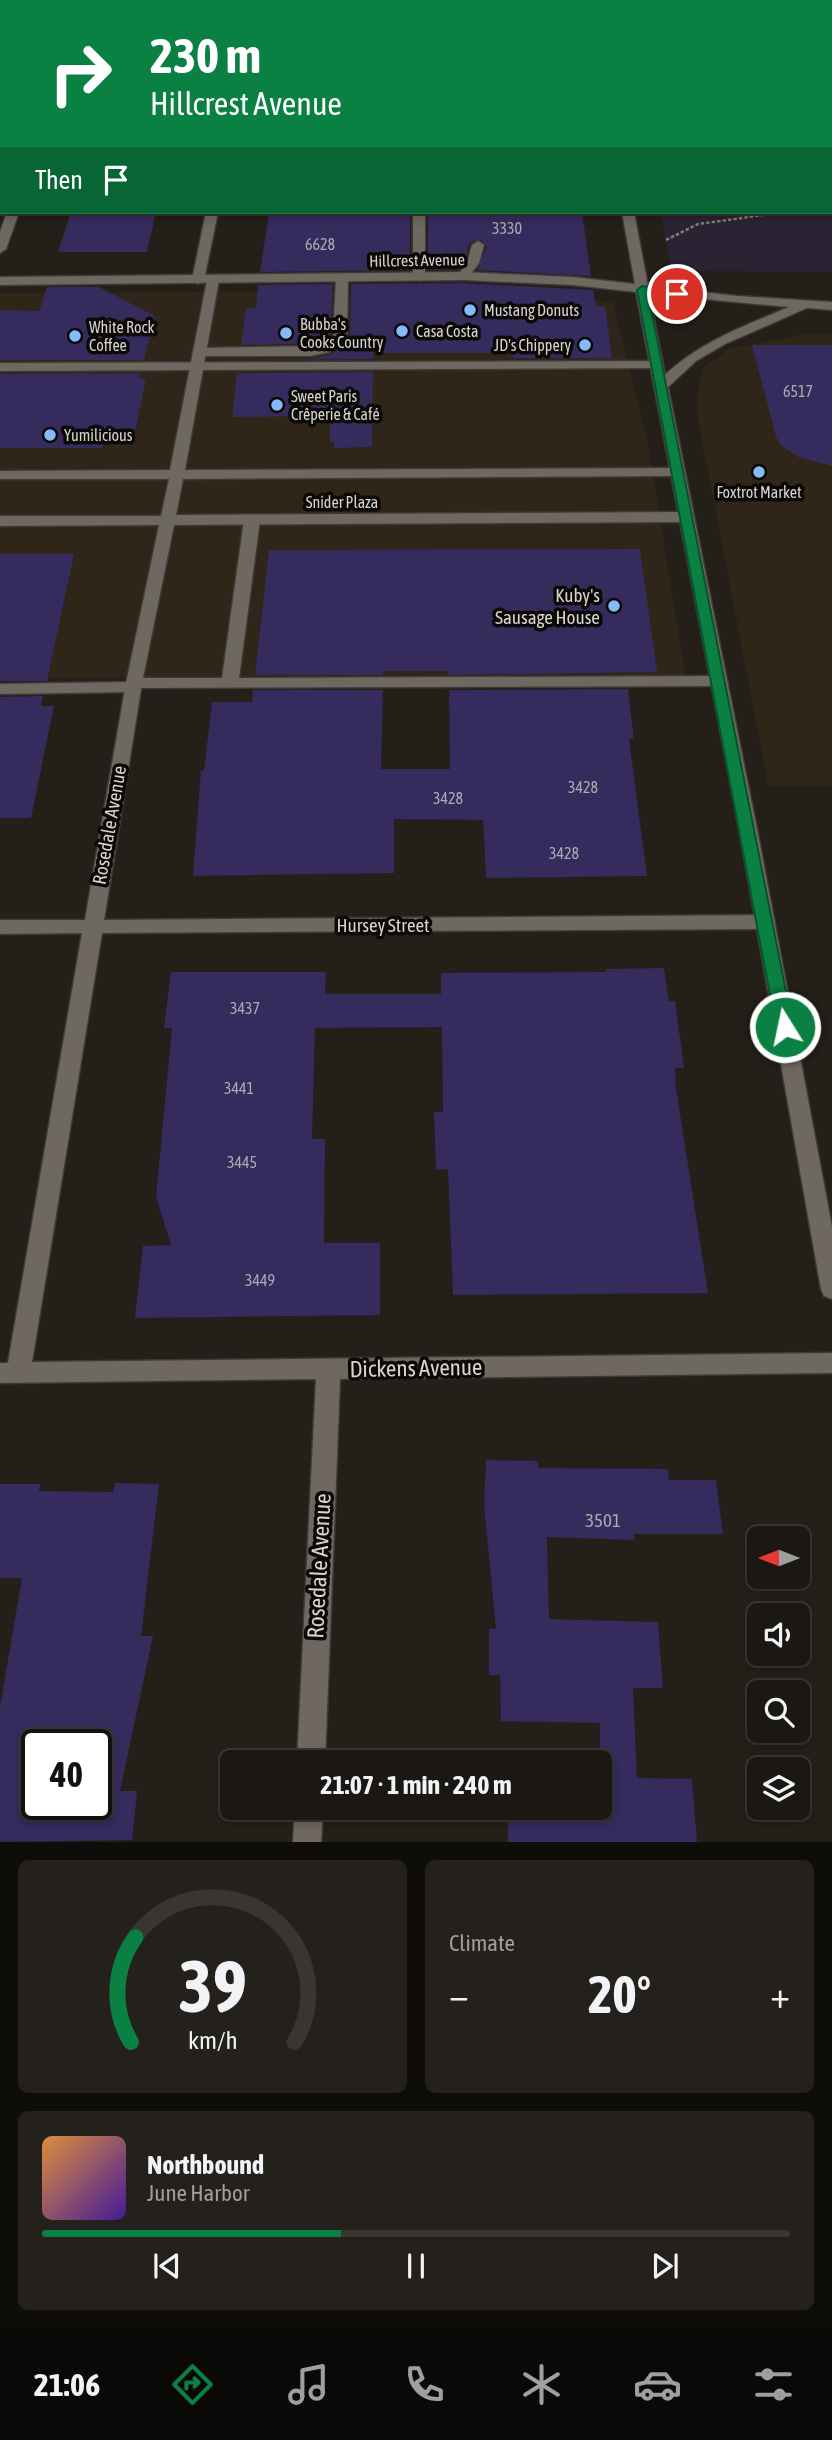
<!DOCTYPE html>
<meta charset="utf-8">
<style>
:root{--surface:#1b1712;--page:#24201b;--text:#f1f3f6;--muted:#a09f9f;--line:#393632;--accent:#0b8043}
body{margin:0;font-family:"Asap Condensed",sans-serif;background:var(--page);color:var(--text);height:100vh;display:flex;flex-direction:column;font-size:26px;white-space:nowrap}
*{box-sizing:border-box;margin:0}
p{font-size:23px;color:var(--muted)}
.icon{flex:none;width:38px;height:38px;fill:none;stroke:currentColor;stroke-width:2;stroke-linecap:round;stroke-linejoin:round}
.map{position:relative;height:1842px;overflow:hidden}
.details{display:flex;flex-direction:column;gap:18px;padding:18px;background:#0f0d0a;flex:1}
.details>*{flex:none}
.guide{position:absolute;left:0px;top:0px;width:833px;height:214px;box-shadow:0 4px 10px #0003,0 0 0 2px var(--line);background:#0b8043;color:#fff;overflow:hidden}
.needle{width:46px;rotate:270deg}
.fabs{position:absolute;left:747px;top:1526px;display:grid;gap:14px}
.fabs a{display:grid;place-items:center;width:63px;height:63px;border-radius:10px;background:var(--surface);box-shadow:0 4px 10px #0003,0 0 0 2px var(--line);font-size:35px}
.speed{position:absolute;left:21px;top:1729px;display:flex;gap:14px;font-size:35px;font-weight:700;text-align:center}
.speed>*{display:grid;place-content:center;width:91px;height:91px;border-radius:50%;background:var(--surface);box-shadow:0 4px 10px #0003,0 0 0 2px var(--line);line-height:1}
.speed .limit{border:4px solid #111;border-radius:10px;background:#fff;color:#111}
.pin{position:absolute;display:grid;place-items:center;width:60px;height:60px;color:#fff;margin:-30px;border:4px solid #fff;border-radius:50%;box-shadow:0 2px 7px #0007}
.me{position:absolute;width:77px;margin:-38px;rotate:350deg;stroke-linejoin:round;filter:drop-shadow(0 0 5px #0008)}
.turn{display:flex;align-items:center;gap:24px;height:147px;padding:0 35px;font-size:32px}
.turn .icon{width:91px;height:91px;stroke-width:2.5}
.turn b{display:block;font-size:49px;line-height:60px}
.then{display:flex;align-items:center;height:66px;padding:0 35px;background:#0003;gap:14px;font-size:26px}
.big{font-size:52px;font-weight:700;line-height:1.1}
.details .widget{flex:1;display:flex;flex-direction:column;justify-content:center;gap:10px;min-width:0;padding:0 24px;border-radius:10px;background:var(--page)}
.details .dial{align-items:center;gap:0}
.dial svg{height:182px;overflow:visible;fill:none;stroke:var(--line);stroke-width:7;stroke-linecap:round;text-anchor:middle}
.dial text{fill:var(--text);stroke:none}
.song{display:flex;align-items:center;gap:21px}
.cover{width:84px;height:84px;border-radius:10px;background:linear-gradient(135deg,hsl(30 70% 55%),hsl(260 70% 35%))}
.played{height:7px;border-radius:4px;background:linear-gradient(90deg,var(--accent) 40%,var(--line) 40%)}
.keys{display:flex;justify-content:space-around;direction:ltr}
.heat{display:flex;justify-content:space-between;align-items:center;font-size:38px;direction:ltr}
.details .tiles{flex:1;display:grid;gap:18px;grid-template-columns:1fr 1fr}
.widget:last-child{grid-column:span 2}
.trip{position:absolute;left:220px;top:1750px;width:392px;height:70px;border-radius:10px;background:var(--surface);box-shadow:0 4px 10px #0003,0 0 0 2px var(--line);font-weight:700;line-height:70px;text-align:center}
.tabs{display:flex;height:112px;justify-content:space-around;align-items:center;background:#0b0907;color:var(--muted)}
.tabs .icon{width:49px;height:49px}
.tabs .active{color:var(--accent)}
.tabs b{font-size:32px;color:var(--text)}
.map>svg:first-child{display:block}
.built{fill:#2f2519}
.education{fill:#2a2333}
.building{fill:#352b5c;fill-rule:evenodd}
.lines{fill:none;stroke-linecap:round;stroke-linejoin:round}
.service-casing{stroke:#3d3935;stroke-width:3}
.minor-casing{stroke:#3d3935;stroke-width:3}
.tertiary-casing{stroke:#3d3935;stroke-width:3}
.path{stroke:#827e78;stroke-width:2.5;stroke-dasharray:3.5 2;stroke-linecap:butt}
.service{fill:#6f6860;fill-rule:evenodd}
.minor{fill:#6f6860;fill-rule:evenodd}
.tertiary{fill:#6f6860;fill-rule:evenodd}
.route{fill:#0b8043;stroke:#07532c;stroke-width:2}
.poi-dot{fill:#86bbfb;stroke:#0b0906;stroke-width:2.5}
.labels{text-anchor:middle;stroke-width:7;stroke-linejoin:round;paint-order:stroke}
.number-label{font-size:16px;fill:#aea9b2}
.far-street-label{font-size:16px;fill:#d7d3cf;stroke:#0b0906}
.far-poi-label{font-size:16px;fill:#d7d3cf;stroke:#0b0906;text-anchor:start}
.poi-label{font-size:19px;fill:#d7d3cf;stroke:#0b0906;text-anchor:end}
.street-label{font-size:19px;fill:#d7d3cf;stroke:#0b0906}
.near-number-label{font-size:19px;fill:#aea9b2}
.near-street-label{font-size:23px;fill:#d7d3cf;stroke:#0b0906}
</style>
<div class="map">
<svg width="832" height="1842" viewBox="0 0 832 1842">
<rect width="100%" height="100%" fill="#241f18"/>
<path class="built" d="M198,292L516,293L582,297L613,303L646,434L686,676L0,679V293Z
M806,334H832V785H768L696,408L702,369L728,349Z"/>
<path class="education" d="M616,0H832V272L672,271L660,212H831V2Z"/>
<path class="building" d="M71,212H156L147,252H58Z
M269,212H410V270L260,272Z
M428,212H582L591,276L477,270L487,246L479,239L469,244L465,262L459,269L428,270Z
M463,283L593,290L596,306H605L612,358H513L512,353H373V359L239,360L310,359L332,354L350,339L351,284Z
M333,284L330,336L320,343L241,345L246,308H256L258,285Z
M47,287H99L155,316L144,360H0V310L39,311Z
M752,345H832V466L798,457L781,445L776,437Z
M373,372L372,447L334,448V442H330V416L232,417L237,373Z
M140,373L139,379H146L133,441H103L102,448H0V374Z
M640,549L657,672L448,675V671H383V675H255L269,550Z
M0,554H74L47,681H0Z
M628,689L634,739H629L647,876L486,878L483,820L394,819V873L193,876L201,770H204L212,702H252L253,690H383L381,769H450L449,690Z
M43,696L41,706H54L31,818H0V697Z
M664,968L669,1001H675L684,1068H675L676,1088L708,1293L453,1295L448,1169L436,1170L434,1112H443L442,1027L315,1028L312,1139H325L324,1243H380V1315L135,1318L143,1246L171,1245L156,1197L172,1028H164L171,972H326L325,994H441V973L606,972V969Z
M486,1460L538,1461V1468L668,1469L669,1480H716L723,1534H634V1540L547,1537L549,1619L658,1622L663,1688H633L637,1778L692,1779L697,1842H508V1808H600V1723L501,1721L500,1675H489V1629H496L484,1505Z
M115,1483L159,1484L141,1636H153L120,1791H137L132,1840L0,1842V1707L22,1578H0V1484H40L39,1491L113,1492ZM37,1745H96V1804H37Z"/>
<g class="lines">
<g class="service-casing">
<path id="service" d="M83,0H93L82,2Z
M412,0H422V2H412Z
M7,212H19L6,249L0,253V232Z
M413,212H425V277L419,281L413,277Z
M478,241L484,245L479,263L467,279H459L457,276L467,263L472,245Z
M342,274L348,278L347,339L330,352L310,356H199L192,352L199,348L321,346L333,337L336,278Z
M656,361L663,365L661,368L0,371V363Z
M252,515L260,520L239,678L719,676L727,681L719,686L141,688L133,692L0,694V684L126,682L134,678H222L244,520Z"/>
</g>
<g class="minor-casing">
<path id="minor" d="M249,0H259V2H249Z
M206,212H218L204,280L198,284L192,280Z
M213,276L219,280L185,470L675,468L682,472L675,476L183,479L176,515L684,512L692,517L684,522L174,525L142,683L104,920L765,915L772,917L775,922L772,927L765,929L102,933L32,1362L832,1353V1373L340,1379L325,1762H297L316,1379L0,1383V1363H8L82,933L0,934V920H85L126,683L159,525L0,526V516H161L169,479H0V471L170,470L207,280Z
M295,1808H323L321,1842H293Z"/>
</g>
<g class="tertiary-casing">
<path id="tertiary" d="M586,0H596V2H586Z
M622,212H634L648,286L738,296L832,302V310L807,308L725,344L696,361L668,387L758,834L832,1227V1299L824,1296L821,1289L740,834L636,292L573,285L463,280L0,285V277L463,272L573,277L635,284ZM649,294L789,307C745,326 701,341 665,375Z"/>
</g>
<path class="path" d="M666,240L698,224L785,212"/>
<use href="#service" class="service"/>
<use href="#minor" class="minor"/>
<use href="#tertiary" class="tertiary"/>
</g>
<path class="route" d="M642,286L677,290L683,294L677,297L648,294L793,1027L785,1033L776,1027L637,290Z"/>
<g class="poi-dot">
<circle cx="470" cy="310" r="7"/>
<circle cx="402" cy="331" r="7"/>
<circle cx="286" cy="333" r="7"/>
<circle cx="75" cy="336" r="7"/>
<circle cx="585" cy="345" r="7"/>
<circle cx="277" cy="405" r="7"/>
<circle cx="50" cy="435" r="7"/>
<circle cx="759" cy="472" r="7"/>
<circle cx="614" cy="606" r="7"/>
</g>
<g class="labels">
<g class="number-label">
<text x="507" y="234">3330</text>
<text x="320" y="250">6628</text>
<text x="798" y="397">6517</text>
<text x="583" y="793">3428</text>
<text x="448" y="804">3428</text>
<text x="564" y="859">3428</text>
<text x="245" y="1014">3437</text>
<text x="239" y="1094">3441</text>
<text x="242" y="1168">3445</text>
<text x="260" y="1286">3449</text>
</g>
<g class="far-street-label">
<text transform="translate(417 260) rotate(-1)" y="6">Hillcrest Avenue</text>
<text x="342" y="508">Snider Plaza</text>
</g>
<g class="far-poi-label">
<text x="484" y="316">Mustang Donuts</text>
<text x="300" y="330">Bubba's<tspan x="300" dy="18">Cooks Country</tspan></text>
<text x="89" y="333">White Rock<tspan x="89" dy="18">Coffee</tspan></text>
<text x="416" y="337">Casa Costa</text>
<text x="571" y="351" text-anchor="end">JD's Chippery</text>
<text x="291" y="402">Sweet Paris<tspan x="291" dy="18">Crêperie &amp; Café</tspan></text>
<text x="64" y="441">Yumilicious</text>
<text x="759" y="498" text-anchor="middle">Foxtrot Market</text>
</g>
<g class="poi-label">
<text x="600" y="602">Kuby's<tspan x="600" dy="22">Sausage House</tspan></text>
</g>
<g class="street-label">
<text transform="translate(109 825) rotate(-80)" y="7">Rosedale Avenue</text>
<text x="383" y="932">Hursey Street</text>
</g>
<g class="near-number-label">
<text x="603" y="1527">3501</text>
</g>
<g class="near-street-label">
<text transform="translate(416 1368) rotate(-1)" y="8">Dickens Avenue</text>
<text transform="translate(319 1566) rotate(-87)" y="8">Rosedale Avenue</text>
</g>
</g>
</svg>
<div class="fabs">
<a><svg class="needle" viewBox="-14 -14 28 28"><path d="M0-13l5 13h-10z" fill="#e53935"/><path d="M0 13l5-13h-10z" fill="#a09f9f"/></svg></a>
<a><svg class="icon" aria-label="sound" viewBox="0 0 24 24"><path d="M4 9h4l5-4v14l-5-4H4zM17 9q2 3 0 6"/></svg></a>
<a><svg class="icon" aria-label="search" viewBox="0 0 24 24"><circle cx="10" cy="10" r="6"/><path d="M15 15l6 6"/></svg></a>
<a><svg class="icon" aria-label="layers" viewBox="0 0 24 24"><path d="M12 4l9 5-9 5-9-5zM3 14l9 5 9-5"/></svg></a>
</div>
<div class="speed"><div class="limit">40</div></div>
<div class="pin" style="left:677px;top:294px;background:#d93025"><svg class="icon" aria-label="arrive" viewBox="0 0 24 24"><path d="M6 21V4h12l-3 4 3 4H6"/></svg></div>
<svg class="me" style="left:785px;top:1027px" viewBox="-20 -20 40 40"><circle r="17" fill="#0b8043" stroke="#fff" stroke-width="3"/><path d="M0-11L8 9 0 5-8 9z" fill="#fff"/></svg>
<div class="trip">21:07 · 1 min · 240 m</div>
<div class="guide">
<div class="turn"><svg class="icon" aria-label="right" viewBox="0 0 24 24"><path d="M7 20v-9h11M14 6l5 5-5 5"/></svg><div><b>230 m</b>Hillcrest Avenue</div></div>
<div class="then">Then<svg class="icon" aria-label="arrive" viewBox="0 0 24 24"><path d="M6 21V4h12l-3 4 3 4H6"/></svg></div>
</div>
</div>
<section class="details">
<div class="tiles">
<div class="widget dial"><svg viewBox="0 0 100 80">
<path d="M14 69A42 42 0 1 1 86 69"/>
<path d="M14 69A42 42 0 0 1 16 23" stroke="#0b8043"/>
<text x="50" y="56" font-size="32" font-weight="700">39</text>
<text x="50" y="72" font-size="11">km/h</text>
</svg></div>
<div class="widget"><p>Climate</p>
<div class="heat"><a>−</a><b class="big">20°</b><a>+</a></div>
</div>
<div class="widget">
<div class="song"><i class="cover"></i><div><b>Northbound</b><p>June Harbor</p></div></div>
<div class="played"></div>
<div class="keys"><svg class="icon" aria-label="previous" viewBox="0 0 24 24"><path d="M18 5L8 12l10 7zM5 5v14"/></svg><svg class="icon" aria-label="pause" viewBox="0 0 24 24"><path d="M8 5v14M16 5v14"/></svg><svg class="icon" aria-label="next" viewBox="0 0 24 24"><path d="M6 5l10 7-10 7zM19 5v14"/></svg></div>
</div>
</div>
</section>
<nav class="tabs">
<b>21:06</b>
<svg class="icon active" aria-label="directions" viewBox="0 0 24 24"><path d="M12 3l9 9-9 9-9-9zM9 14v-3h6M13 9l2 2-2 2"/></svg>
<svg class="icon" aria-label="music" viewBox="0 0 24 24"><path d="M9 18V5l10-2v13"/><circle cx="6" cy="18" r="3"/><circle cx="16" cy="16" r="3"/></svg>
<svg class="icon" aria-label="phone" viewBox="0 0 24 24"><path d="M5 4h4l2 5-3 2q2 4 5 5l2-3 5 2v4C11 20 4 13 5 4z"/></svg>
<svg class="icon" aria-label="climate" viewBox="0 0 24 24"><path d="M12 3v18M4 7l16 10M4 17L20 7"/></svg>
<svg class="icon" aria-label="car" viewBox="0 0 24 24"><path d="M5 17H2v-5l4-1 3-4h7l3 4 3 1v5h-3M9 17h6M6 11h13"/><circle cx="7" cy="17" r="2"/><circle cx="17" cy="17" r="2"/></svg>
<svg class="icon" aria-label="filters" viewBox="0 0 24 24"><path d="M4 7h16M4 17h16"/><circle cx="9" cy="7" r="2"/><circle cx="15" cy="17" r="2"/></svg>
</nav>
